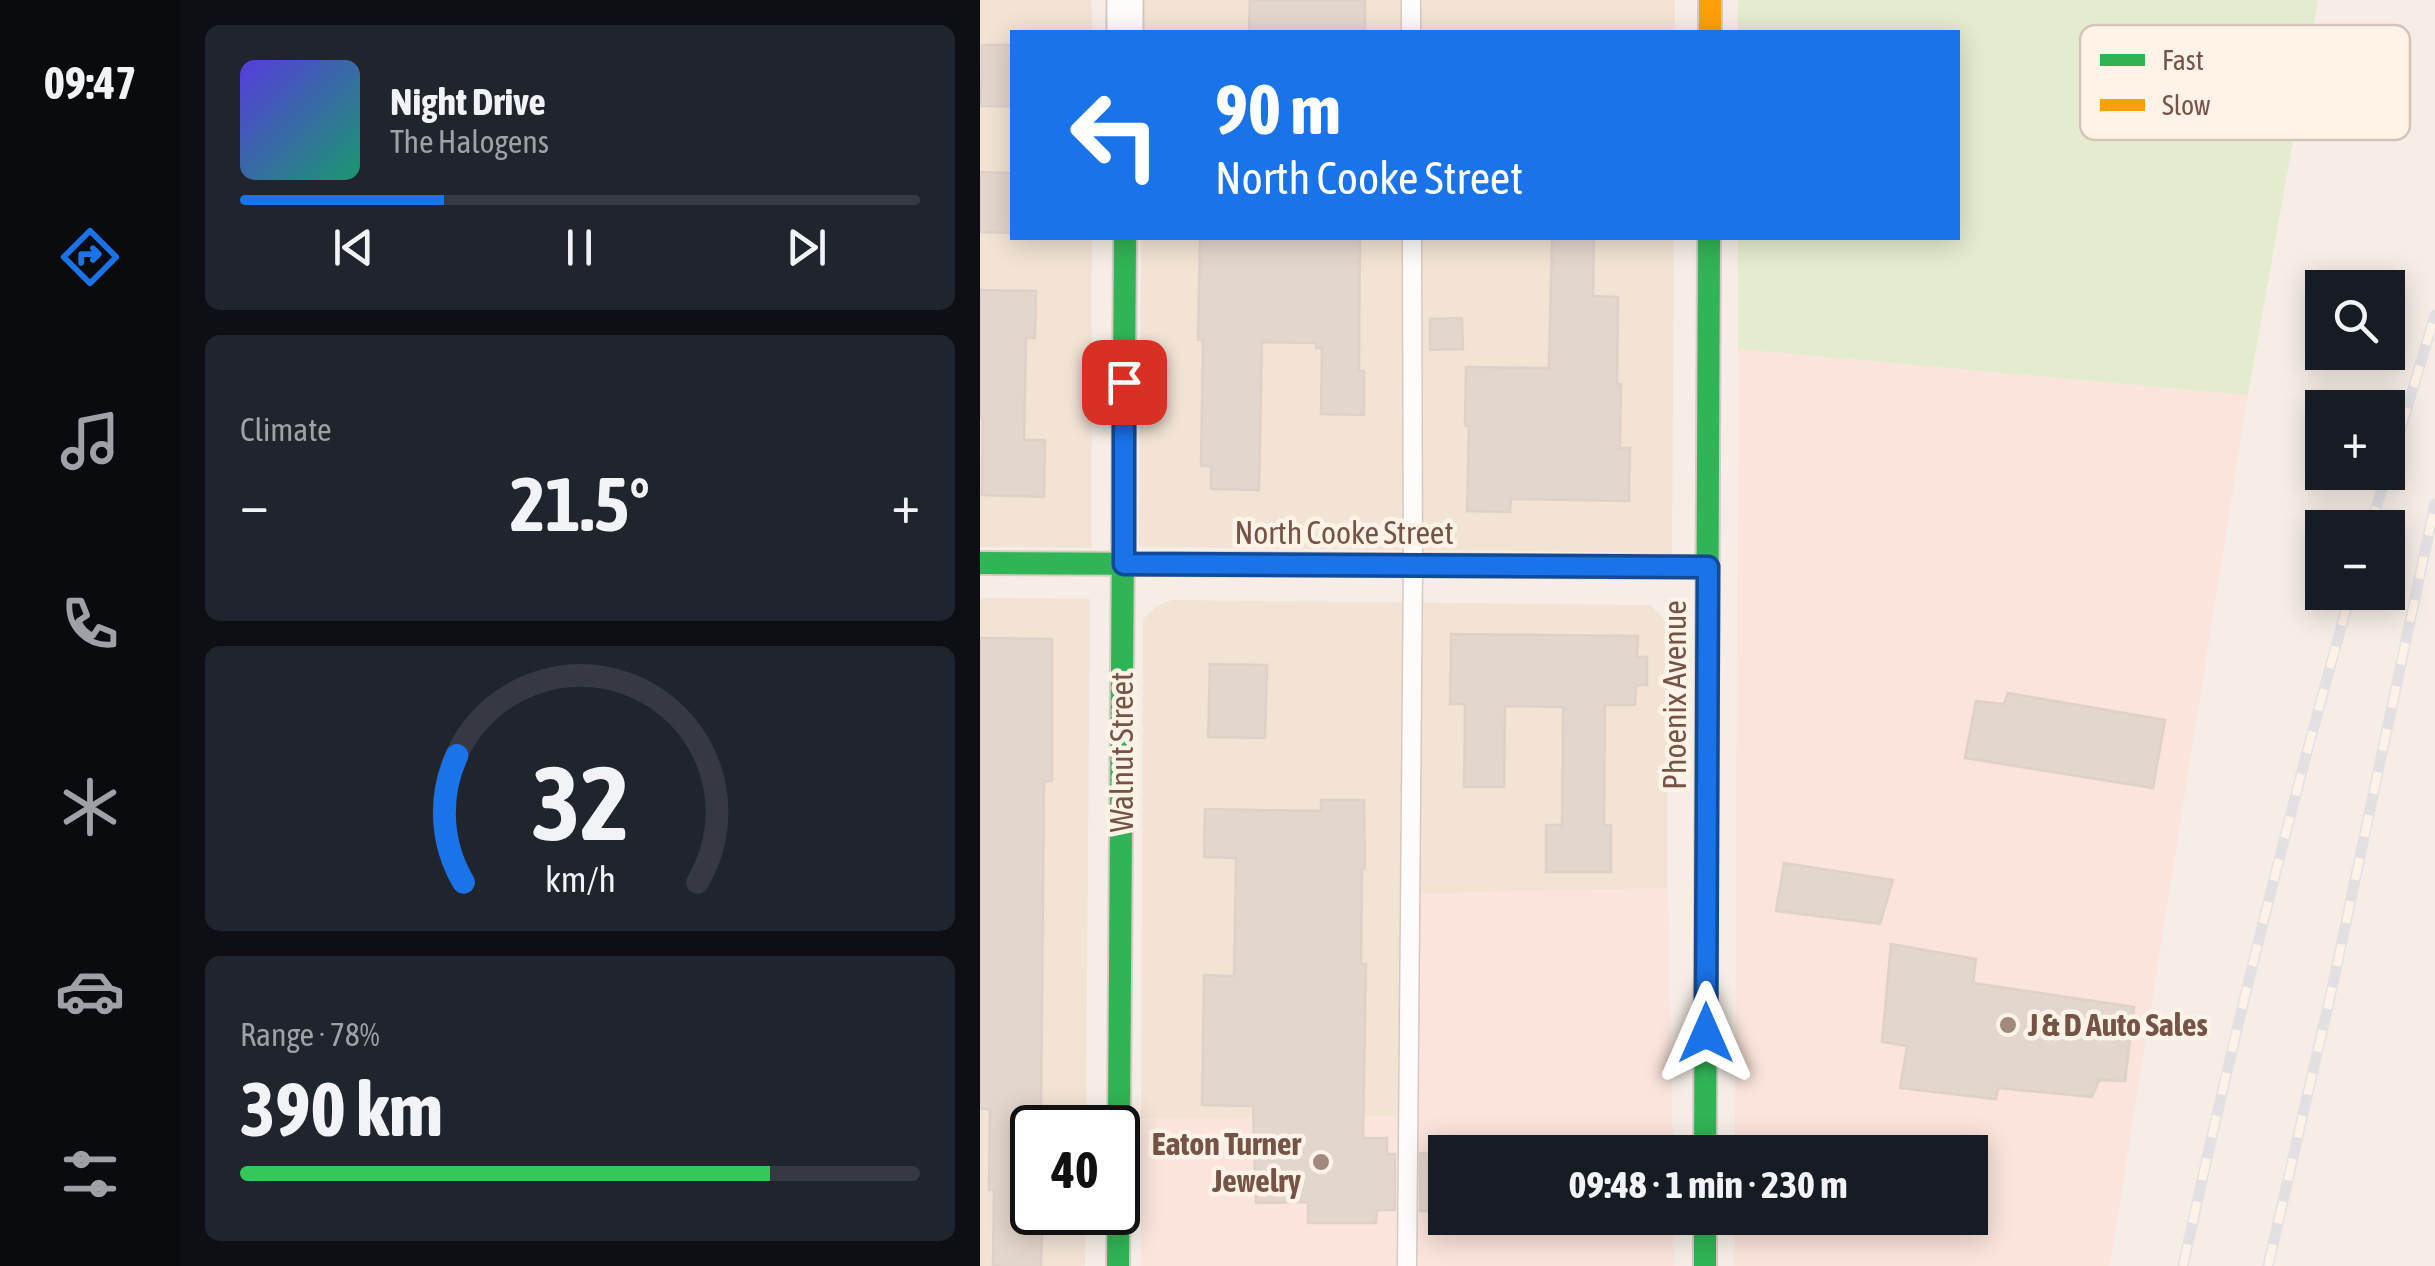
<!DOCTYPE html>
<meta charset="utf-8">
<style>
:root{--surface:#171b24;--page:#20242c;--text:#f1f3f6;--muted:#9ea1a6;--line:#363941;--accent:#1a73e8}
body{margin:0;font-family:"Asap Condensed",sans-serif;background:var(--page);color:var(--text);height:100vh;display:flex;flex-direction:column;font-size:38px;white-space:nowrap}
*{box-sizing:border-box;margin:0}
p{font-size:32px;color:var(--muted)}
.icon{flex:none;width:55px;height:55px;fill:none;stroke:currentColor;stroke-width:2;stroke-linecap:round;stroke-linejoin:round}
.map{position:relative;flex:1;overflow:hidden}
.details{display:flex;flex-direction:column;gap:25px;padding:25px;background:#0d0f14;width:800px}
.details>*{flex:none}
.hud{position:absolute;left:30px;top:30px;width:950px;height:210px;border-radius:0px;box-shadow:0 5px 25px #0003;background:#1a73e8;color:#fff;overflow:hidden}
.buttons{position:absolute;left:1325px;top:270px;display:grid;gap:20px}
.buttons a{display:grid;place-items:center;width:100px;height:100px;border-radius:0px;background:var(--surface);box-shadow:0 5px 25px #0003;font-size:50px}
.speed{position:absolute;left:30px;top:1105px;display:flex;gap:20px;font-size:50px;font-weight:700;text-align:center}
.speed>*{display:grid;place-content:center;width:130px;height:130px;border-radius:50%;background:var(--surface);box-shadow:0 5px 25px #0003;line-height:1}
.speed .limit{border:5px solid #111;border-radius:15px;background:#fff;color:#111}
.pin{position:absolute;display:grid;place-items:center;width:85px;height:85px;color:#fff;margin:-42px;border-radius:20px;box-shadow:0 5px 15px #0006}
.me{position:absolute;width:110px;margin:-55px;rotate:0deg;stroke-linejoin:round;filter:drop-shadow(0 0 8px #0008)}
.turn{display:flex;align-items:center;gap:35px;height:210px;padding:0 40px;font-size:45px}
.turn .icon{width:130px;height:130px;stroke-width:2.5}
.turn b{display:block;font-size:70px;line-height:85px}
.big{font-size:75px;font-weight:700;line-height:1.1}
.details .widget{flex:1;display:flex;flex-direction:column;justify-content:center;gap:15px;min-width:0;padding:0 35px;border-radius:15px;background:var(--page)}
.details .dial{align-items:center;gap:0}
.dial svg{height:260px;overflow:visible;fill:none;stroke:var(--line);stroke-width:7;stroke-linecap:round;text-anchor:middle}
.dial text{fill:var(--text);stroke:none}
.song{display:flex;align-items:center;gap:30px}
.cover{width:120px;height:120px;border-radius:15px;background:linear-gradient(135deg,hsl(250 70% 55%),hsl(160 70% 35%))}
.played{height:10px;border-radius:5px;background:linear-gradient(90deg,var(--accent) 30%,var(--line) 30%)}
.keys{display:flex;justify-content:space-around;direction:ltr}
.heat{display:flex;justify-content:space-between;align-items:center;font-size:55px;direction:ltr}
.charge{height:15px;border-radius:8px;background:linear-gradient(90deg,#34c759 78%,var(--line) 0)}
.trip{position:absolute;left:448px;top:1135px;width:560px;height:100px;border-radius:0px;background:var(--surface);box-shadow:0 5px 25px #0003;font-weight:700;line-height:100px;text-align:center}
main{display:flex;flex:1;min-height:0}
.tabs{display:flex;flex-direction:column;width:180px;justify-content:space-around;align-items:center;background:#090b0e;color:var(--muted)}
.tabs .icon{width:70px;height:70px}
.tabs .current{color:var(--accent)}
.tabs b{font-size:45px;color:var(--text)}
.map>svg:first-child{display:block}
.residential{fill:#f2e3d5}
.commercial{fill:#fae4db}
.green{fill:#e3eccf}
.building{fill:#e3d6cd;stroke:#dfd1c8;stroke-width:2.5}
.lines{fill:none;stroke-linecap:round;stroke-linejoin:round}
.lane-casing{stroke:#d6c9c1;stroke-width:21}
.street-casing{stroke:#d6c9c1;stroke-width:39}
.fast-casing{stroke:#d7cbc3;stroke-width:26}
.slow-casing{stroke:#d7cbc3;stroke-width:26}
.lane{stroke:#fefcfb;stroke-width:18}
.street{stroke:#fefcfb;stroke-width:35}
.fast{stroke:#30b455;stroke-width:22}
.slow{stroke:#ff9f0a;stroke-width:22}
.rail-casing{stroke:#e3e0e3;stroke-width:11}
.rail{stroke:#fff3e7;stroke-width:8;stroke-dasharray:22;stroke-linecap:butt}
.route-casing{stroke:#114b97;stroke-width:25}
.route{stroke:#1a73e8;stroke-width:18}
.poi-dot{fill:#a2897e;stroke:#fff3e7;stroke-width:4}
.labels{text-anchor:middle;stroke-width:9;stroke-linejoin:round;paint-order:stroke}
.street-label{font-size:32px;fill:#755346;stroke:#fff3e7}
.poi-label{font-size:32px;font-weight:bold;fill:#755346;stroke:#fff3e7;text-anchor:start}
.key{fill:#fff3e7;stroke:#d6c3b7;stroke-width:2.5}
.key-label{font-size:28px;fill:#755346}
</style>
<main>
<nav class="tabs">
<b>09:47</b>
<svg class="icon current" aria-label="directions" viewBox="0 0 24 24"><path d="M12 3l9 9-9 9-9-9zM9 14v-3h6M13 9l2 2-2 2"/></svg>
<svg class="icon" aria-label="music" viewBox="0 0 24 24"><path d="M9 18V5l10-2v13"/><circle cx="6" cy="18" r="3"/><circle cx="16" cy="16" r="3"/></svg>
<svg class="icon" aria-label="phone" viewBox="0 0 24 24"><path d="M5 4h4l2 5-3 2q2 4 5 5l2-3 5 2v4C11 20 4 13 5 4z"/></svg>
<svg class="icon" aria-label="climate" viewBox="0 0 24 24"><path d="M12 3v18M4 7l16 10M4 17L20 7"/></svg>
<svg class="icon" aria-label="car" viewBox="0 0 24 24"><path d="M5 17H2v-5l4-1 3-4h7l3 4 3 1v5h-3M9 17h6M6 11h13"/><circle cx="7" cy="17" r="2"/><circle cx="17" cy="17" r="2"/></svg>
<svg class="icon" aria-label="filters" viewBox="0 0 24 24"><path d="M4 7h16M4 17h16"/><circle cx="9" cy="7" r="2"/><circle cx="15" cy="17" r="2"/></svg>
</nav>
<section class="details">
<div class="widget">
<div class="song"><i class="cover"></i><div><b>Night Drive</b><p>The Halogens</p></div></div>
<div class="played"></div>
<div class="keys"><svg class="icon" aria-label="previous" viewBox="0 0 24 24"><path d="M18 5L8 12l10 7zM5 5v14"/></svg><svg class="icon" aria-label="pause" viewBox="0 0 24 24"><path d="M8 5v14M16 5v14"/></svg><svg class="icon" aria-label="next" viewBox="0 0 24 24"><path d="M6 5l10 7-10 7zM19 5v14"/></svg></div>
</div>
<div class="widget"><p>Climate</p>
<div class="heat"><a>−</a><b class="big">21.5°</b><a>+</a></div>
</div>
<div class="widget dial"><svg viewBox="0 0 100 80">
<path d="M14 69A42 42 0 1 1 86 69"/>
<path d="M14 69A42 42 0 0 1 12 30" stroke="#1a73e8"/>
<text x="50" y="56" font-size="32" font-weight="700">32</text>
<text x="50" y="72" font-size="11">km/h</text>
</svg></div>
<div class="widget"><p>Range · 78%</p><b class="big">390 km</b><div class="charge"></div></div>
</section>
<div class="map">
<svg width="1455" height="1266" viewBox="0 0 1455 1266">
<rect width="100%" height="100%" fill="#f6eee6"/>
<path class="residential" d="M0,0H112V32H32V238H112V548L0,547Z
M162,0H695V32H162Z
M161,238H694L692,553L159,547Z
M0,598L110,599L106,1127L52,1128V1212L106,1213L105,1266H0Z
M192,600L670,605L688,623V888L430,894L429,1116L161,1119L163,619L177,606Z"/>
<path class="commercial" d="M758,349L1268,395L1130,1266H754L755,1218H990V1152H755Z
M688,888L693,1152H465V1218H694L695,1266H161V1119L428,1116L430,894Z"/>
<path class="green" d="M758,0H1338L1268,395L758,349V238H978V32H758Z"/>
<path class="building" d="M270,0H385V32H269Z
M2,45H32V106H1Z
M0,172L32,173V233L0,232Z
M220,238H380L379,371H384V415L341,414L342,348H336V343L282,342L279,490L231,489V466H221L223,340H218Z
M572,238H614L613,296L638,297L637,384H641L640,448H650L649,501L531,499L530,512L487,511L489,426H485L486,367L569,368Z
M0,290L56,291L55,338H46L44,440H65L64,497L2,495L3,418H0Z
M482,318L483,349L450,350V319Z
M471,634L658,636L657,657H667V685H656L655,705H625L624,825H631V872H566V825H582L583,707L525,706L524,787H484L485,704H470Z
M0,638L72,639V781H64L61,1110H52V1230H62L61,1266H13L14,1190H9L10,1109H0Z
M230,664L287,665L285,738L228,737Z
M1028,693L1185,720L1173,788L985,758L996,701L1024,704Z
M341,800H384L385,869H382L381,964H386L383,1138H407V1154H415V1210H397L396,1223H328V1202L276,1203L273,1106L222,1105L224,975L254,976L256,858L224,857L225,809L341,811Z
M804,863L913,880L900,924L796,911Z
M911,944L996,959L993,983L1154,1007L1145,1081L1119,1080L1112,1097L1018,1088L1016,1099L920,1088L927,1046L902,1042Z
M440,1153H465V1211H440Z"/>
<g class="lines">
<g class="lane-casing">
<path id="lane" d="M431,0V32
M427,1266L433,566L432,238"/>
</g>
<g class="street-casing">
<path id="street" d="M145,32V0"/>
</g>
<g class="fast-casing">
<path id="fast" d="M0,563L728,567
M725,1152L729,238
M725,1218V1266
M138,1266L145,238"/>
</g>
<g class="slow-casing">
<path id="slow" d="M730,0V32"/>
</g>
<use href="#lane" class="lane"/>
<use href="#street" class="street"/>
<use href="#fast" class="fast"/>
<use href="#slow" class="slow"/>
<g class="rail-casing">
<path id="rail" d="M1408,471L1455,315
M1390,528L1407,472
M1203,1266C1252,1040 1308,815 1371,592
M1288,1266L1351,993L1455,504"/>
</g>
<use href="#rail" class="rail"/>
</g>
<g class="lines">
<g class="route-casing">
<path id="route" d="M144,382V564L728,567L726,1033"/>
</g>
<use href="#route" class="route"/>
</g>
<g class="poi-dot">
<circle cx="1028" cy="1025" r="10"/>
<circle cx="341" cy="1162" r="10"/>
</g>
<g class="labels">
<g class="street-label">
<text x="364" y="544">North Cooke Street</text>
<text transform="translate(695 695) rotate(-90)" y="11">Phoenix Avenue</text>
<text transform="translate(142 752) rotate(-90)" y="11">Walnut Street</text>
</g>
<g class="poi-label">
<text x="1048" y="1036">J &amp; D Auto Sales</text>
<text x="321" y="1155" text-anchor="end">Eaton Turner<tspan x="321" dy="37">Jewelry</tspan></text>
</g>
</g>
<rect x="1100" y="25" width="330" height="115" rx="15" class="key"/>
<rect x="1120" y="54" width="45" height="12" fill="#30b455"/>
<rect x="1120" y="99" width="45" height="12" fill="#ff9f0a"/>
<g class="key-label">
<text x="1182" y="70">Fast</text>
<text x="1182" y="115">Slow</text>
</g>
</svg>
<div class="buttons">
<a><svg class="icon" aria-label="search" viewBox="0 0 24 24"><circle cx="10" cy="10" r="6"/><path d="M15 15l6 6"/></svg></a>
<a>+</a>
<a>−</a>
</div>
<div class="speed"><div class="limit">40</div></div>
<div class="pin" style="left:144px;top:382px;background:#d93025"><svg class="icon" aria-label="arrive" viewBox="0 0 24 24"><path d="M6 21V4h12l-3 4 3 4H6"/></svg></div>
<svg class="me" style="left:726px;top:1033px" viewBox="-20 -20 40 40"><path d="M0-17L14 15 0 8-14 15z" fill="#1a73e8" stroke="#fff" stroke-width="4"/></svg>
<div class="trip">09:48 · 1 min · 230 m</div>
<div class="hud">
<div class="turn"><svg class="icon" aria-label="left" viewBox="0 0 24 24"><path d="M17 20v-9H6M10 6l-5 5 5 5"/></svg><div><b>90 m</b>North Cooke Street</div></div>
</div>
</div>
</main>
